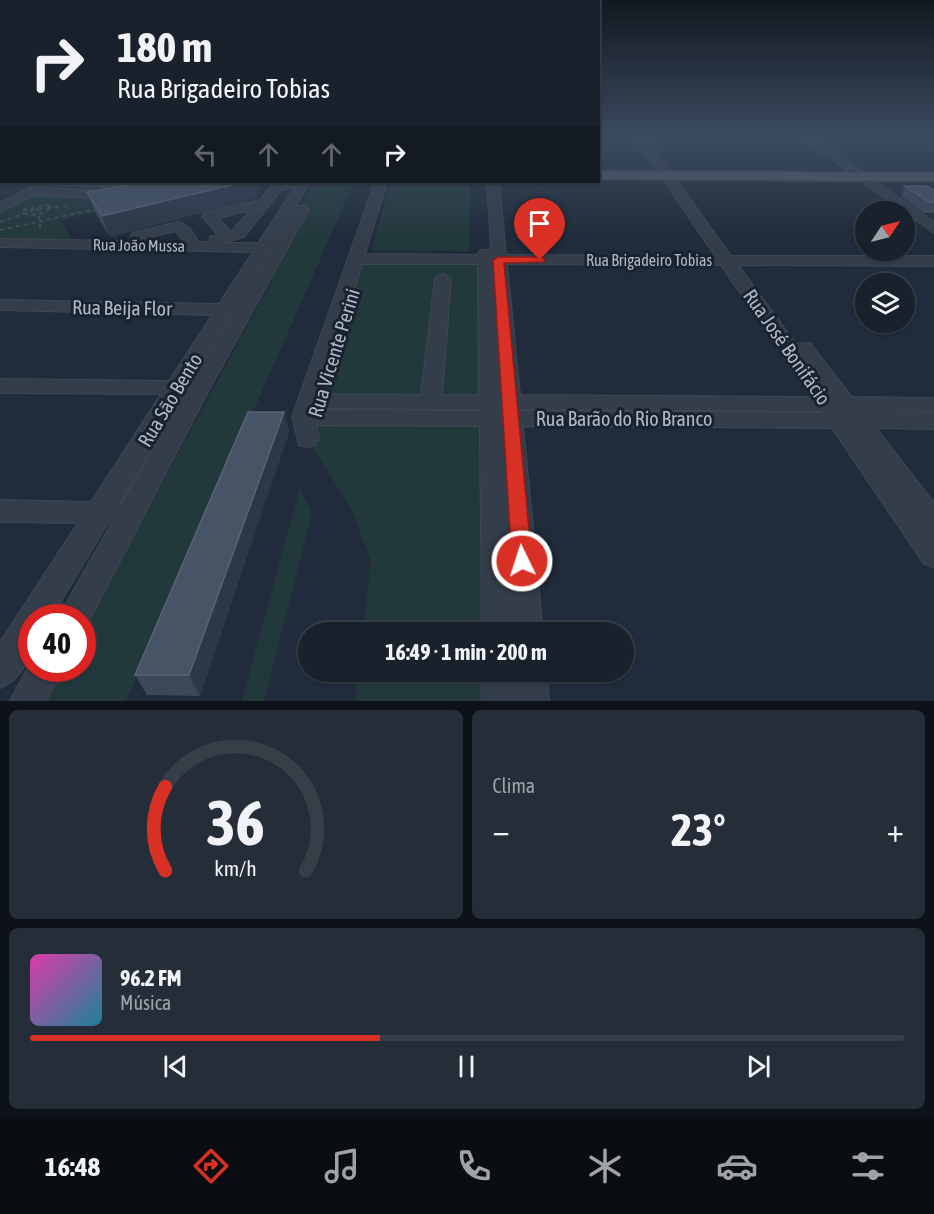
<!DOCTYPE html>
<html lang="pt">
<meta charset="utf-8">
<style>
:root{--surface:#18212c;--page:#252e38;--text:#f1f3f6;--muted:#9fa3a9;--line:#363e48;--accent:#d93025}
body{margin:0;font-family:"Asap Condensed",sans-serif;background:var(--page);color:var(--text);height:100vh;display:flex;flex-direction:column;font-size:22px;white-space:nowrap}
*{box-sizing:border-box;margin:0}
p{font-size:20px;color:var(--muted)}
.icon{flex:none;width:33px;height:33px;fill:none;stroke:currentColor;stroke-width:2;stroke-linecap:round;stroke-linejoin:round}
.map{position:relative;height:701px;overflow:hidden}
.sheet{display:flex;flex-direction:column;gap:9px;padding:9px;background:#0d1218;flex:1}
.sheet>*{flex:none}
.top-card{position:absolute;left:0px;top:0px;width:600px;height:183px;box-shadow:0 2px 4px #0004,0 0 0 2px var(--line);background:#18212c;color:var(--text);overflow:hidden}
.needle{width:39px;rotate:55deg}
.fabs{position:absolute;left:855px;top:201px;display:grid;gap:12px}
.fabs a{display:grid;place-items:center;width:60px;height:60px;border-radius:50%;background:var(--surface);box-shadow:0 2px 4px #0004,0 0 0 2px var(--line);font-size:30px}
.speed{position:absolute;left:18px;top:604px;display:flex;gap:12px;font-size:30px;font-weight:700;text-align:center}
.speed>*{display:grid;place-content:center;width:78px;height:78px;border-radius:50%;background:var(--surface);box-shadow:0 2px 4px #0004,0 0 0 2px var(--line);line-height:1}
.speed .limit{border:9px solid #d22;background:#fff;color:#111}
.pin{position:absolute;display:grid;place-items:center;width:51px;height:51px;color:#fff;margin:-62px -26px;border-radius:50% 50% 50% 0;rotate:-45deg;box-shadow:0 0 6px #0007}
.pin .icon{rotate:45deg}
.me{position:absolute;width:66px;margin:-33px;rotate:356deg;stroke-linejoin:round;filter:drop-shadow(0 0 4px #0008)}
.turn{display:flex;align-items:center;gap:21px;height:126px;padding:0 18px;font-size:27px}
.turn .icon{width:78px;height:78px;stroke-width:2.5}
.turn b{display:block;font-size:42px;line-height:51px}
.lanes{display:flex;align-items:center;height:57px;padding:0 18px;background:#0003;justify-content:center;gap:30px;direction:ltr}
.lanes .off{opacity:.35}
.big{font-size:45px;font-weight:700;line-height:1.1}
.sheet .card{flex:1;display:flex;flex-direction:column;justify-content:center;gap:9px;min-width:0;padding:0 21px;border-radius:9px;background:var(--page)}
.sheet .dial{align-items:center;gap:0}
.dial svg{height:156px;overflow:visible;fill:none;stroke:var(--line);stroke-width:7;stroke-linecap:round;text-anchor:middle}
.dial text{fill:var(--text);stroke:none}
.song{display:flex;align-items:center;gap:18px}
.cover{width:72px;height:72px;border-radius:9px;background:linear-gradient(135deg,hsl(320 70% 55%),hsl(190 70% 35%))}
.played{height:6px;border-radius:3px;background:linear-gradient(90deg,var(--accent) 40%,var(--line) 40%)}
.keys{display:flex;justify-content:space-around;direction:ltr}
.heat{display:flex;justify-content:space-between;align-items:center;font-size:33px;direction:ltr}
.sheet .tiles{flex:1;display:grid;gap:9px;grid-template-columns:1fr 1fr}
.card:last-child{grid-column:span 2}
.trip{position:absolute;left:298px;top:622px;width:336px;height:60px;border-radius:30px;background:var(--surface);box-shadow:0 2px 4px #0004,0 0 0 2px var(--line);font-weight:700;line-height:60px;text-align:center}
.tabs{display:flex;height:96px;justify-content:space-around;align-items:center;background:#0a0d12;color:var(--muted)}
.tabs .icon{width:42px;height:42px}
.tabs .selected{color:var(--accent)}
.tabs b{font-size:27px;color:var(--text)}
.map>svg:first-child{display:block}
.green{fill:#22393c}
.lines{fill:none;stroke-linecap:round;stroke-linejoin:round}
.minor-casing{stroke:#3d4754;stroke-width:2}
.major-casing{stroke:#3d4754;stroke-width:3}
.path-far1{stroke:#3b5254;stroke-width:1.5;stroke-dasharray:3 3;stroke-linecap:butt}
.path{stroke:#3b5254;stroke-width:2;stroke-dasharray:4 4;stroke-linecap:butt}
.minor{fill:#343e4b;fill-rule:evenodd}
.major{fill:#525d6b;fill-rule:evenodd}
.wall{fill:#3b485a}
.shaded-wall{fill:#2b3849}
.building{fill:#475466;stroke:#586475;stroke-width:1.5}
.route{fill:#d93025;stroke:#8d1f18;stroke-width:1.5}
.labels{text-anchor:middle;stroke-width:6;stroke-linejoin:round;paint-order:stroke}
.far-street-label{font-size:16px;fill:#afb8c7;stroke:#19232f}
.street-label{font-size:20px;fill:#afb8c7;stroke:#19232f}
</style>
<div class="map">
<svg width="934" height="701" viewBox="0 0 934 701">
<rect width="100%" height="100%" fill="#202c3b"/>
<path class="green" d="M314,182H354L126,701H44L61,669H82L83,630L271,282L288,226Z
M391,182H470L469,251L371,250Z
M34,193L138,200L61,221L72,240L0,239V212Z
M363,259L485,260L490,402L319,401Z
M314,418H491V633H363L371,561L351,508L307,439Z
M300,488L312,513L264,701H242Z
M358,672H491V701H355Z"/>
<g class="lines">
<g class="minor-casing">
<path id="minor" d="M636,139H647L731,256H934V266L738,265L796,344L810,343L852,397L934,398V412H863L934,413V429L876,428L934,503V567L924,564L832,428L523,426L543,633H482L480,426L316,425L319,439L315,445L307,447L299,445L292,417L375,182H387L365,254L477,255L480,250H491L487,182H499L506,255L715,256ZM362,264H478L479,395H442L451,278L443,273L435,278L421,395L321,394ZM507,264L721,265L811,397L520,395ZM317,408L479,409V411L317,410ZM521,409L821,411L822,413L521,411Z
M803,139H815L934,222V233Z
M41,182H46V188L114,191L120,195L114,199L33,195L0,212V203Z
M285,182H310L273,244L297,206H307L309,209L210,388L85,628L82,629V618H58L111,524H107L51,618H32C32,646 30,675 0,688V642L78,523L0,522V500L91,502L161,394L0,393V379L169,381L212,315L0,310V300L219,304L253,252L0,247V239L185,242L175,231L138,240L131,236L133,233L178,222C186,224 193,232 197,239L195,242H209L210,237L218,235L202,216L204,213L260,200L273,184ZM295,187L258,243H222L244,237L281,190ZM251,210L231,232L218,218ZM268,252H269L237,305ZM231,315H232L191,382ZM184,395L121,505H119Z
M32,660V669H62L46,701H10Z
M481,672H547L549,701H482Z"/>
</g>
<g class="major-casing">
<path id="major" d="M0,147H2V155H0Z
M598,171L934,173V181L598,179Z"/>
</g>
<path class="path-far1" d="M45,205H48"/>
<path class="path" d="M47,205L52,207L38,215L22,213L26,209Z
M37,208L41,231
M23,210L70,206
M0,222L32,211
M0,230L96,209"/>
<use href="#minor" class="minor"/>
<use href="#major" class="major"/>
</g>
<path class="wall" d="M46,182H256L258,189H256L257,198L110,237L95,212L87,192L108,188L48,186Z
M905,186L934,191V213H924L901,196Z
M284,412L289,432L200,696L147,695L135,675Z"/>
<path class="shaded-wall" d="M244,182H256L258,189H256L257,198L110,237L102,216Z
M284,412L289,432L200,696L189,675Z"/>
<path class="building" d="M144,182H244L102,216L87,192Z
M905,186H927L934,191V202H929Z
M248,412H284L189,675H135Z"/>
<linearGradient id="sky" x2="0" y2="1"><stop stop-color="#121820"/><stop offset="0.58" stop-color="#3c4b60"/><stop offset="1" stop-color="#3c4b60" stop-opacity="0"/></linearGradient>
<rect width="934" height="238" fill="url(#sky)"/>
<path class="route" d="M540,257L544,258V262L504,263L532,561L529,567L522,570L514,567L512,561L493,260L498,257Z"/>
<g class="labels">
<g class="far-street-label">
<text transform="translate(139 245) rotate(1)" y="6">Rua João Mussa</text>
<text x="649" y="266">Rua Brigadeiro Tobias</text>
</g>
<g class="street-label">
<text transform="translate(122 308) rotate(1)" y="7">Rua Beija Flor</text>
<text transform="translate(787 347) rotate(55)" y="7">Rua José Bonifácio</text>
<text transform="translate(334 353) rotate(-73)" y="7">Rua Vicente Perini</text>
<text transform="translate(170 400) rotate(-59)" y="7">Rua São Bento</text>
<text x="624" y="426">Rua Barão do Rio Branco</text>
</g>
</g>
</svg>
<div class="fabs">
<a><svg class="needle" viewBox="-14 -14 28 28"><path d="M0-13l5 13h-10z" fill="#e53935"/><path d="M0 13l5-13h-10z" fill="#9fa3a9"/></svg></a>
<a><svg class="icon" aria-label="layers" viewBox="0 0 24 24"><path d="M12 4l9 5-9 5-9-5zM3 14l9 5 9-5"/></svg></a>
</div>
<div class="speed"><div class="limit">40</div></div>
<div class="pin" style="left:540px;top:260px;background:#d93025"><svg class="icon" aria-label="arrive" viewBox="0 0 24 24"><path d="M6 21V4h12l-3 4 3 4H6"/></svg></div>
<svg class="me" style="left:522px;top:561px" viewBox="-20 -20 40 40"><circle r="17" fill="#d93025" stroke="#fff" stroke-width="3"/><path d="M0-11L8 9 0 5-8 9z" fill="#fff"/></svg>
<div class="trip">16:49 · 1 min · 200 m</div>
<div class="top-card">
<div class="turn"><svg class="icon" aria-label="right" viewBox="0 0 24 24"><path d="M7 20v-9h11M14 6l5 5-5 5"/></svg><div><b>180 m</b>Rua Brigadeiro Tobias</div></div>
<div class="lanes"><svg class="icon off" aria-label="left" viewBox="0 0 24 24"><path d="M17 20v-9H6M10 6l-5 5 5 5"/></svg><svg class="icon off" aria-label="ahead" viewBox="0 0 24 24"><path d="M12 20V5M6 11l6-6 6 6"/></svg><svg class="icon off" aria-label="ahead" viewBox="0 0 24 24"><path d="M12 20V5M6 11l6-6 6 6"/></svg><svg class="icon" aria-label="right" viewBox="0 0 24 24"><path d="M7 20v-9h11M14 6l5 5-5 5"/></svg></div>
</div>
</div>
<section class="sheet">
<div class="tiles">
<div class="card dial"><svg viewBox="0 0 100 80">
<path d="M14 69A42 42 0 1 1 86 69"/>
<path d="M14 69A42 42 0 0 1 14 26" stroke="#d93025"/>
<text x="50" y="56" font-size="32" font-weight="700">36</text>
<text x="50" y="72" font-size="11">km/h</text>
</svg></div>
<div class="card"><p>Clima</p>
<div class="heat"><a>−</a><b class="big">23°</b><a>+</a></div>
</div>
<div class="card">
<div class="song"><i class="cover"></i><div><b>96.2 FM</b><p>Música</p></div></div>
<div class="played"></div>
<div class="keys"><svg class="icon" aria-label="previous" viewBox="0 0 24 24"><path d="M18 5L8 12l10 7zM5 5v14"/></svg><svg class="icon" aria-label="pause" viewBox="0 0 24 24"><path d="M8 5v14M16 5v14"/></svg><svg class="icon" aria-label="next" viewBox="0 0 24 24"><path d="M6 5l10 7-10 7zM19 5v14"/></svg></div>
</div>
</div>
</section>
<nav class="tabs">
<b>16:48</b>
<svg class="icon selected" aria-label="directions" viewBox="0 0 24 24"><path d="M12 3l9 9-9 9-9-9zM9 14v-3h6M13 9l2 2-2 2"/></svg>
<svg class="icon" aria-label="music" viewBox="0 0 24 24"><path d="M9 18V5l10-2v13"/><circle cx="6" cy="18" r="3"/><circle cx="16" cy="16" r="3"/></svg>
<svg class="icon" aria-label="phone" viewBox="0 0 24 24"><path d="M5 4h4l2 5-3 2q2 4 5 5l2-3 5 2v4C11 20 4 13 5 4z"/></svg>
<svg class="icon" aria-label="climate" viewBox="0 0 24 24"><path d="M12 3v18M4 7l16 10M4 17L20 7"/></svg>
<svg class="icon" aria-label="car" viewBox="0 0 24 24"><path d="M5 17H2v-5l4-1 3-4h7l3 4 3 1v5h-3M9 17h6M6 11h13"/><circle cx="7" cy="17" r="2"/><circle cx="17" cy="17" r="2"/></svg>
<svg class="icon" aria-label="filters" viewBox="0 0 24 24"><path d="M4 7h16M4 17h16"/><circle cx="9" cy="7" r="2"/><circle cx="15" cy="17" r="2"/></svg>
</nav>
